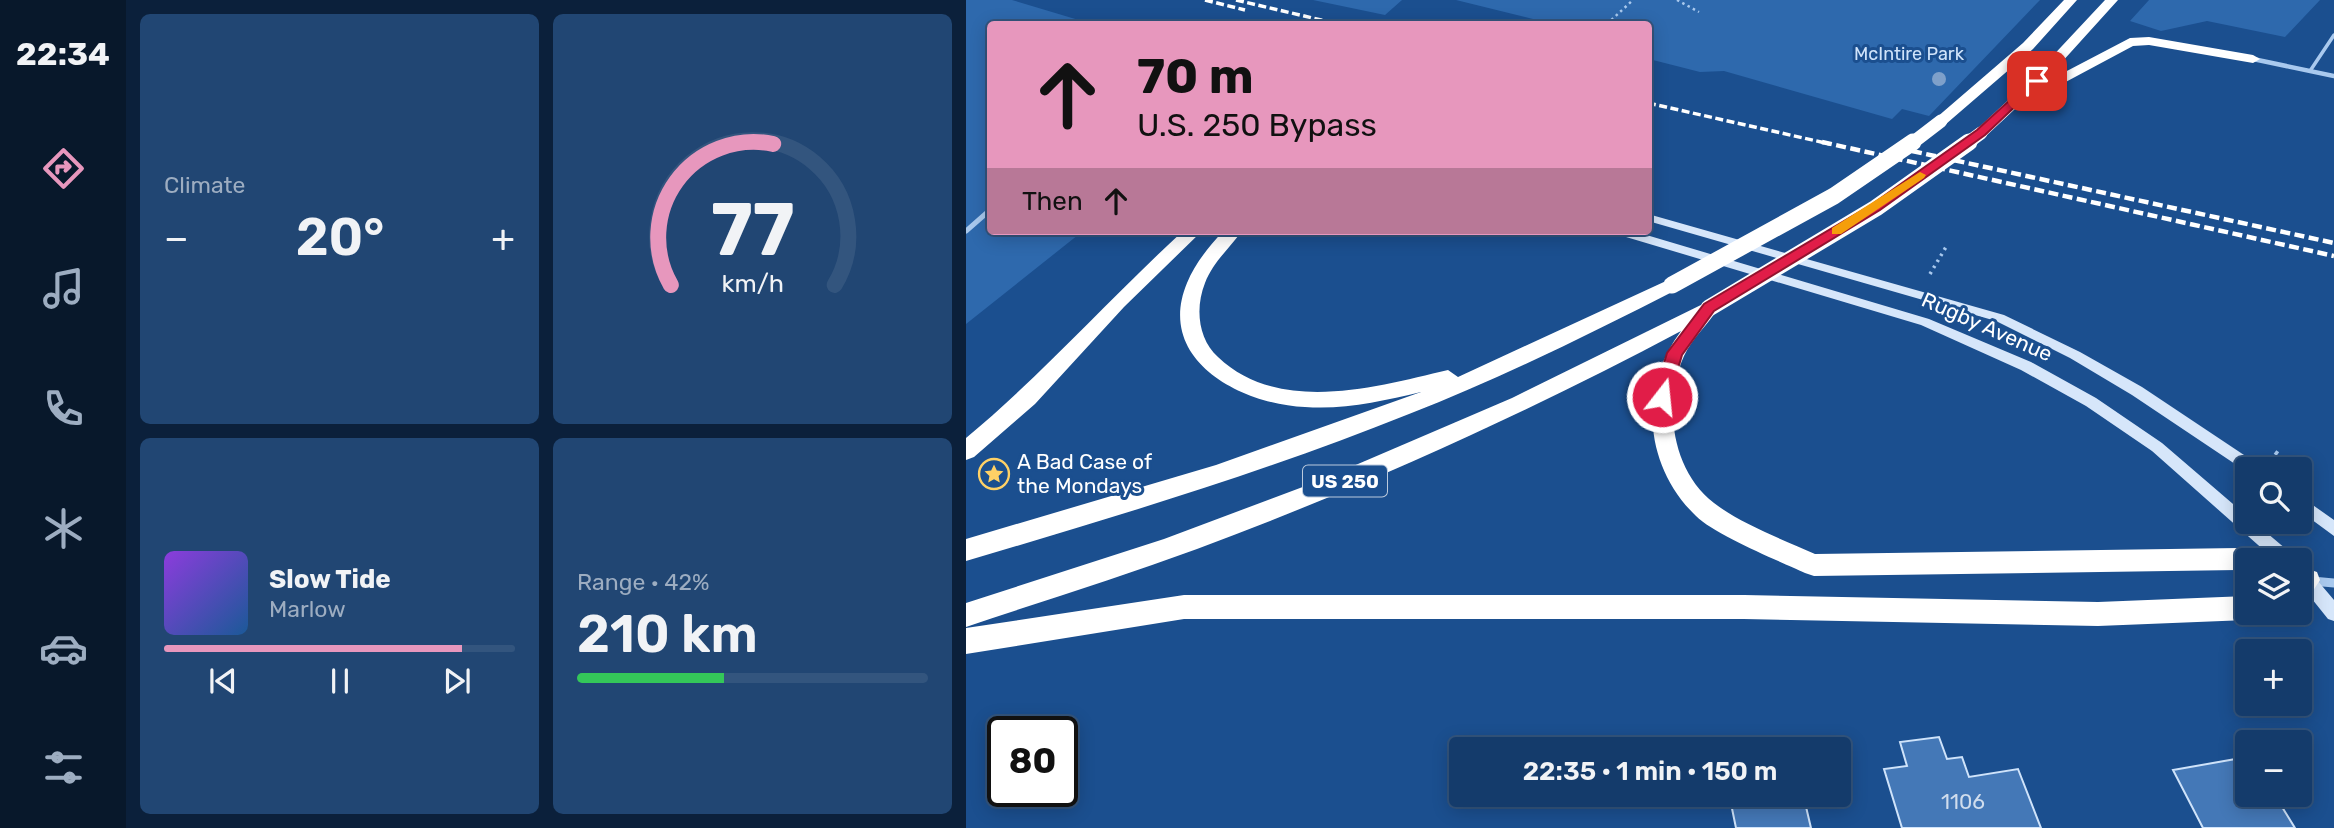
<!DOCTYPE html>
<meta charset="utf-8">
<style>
:root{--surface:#143b6b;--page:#214673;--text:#f1f3f6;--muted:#9dadc1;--line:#33557e;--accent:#e797bd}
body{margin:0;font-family:Rubik,sans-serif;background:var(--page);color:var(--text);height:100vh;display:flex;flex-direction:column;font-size:26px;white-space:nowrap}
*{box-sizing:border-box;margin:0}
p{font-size:23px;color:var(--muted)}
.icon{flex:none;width:38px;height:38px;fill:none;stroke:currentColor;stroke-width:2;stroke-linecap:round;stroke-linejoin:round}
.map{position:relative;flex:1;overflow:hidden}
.side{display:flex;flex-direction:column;gap:14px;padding:14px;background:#0b203b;width:840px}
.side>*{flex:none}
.banner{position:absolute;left:21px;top:21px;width:665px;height:214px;border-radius:7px;box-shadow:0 4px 18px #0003,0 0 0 2px var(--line);background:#e797bd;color:#111;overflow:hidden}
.tools{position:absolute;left:1269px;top:457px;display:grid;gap:14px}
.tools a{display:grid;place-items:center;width:77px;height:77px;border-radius:7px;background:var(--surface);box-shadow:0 4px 18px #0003,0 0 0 2px var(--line);font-size:35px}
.speed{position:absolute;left:21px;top:716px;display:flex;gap:14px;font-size:35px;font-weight:700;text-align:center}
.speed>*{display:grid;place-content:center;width:91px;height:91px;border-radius:50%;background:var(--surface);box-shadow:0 4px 18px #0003,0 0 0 2px var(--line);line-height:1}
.speed .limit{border:4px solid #111;border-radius:10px;background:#fff;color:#111}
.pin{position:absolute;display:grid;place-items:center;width:60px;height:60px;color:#fff;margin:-30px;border-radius:14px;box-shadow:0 4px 10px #0006}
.me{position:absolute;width:77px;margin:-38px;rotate:16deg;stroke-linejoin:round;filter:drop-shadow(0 0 5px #0008)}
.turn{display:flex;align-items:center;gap:24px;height:147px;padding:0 35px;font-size:32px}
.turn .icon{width:91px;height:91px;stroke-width:2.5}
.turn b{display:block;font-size:49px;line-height:60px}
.then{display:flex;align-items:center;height:66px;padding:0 35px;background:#0003;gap:14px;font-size:26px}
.big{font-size:52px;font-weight:600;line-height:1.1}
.side .widget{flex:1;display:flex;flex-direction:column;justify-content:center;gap:10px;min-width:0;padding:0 24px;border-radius:10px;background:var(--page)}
.side .dial{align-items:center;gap:0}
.dial svg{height:182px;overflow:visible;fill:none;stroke:var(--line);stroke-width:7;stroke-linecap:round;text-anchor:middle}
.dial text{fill:var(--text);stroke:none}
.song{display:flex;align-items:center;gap:21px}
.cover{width:84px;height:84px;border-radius:10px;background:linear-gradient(135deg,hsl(270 70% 55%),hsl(210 70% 35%))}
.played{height:7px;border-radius:4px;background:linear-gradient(90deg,var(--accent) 85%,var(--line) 85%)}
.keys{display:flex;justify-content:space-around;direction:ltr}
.heat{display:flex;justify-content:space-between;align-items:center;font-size:38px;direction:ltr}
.charge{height:10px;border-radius:5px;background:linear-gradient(90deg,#34c759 42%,var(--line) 0)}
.side .tiles{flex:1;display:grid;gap:14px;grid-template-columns:repeat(2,1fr)}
.trip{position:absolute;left:483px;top:737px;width:402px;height:70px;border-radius:7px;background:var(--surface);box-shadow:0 4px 18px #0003,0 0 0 2px var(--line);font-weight:600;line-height:70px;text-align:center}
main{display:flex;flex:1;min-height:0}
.tab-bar{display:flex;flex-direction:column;width:126px;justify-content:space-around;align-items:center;background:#08182b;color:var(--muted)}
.tab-bar .icon{width:49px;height:49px}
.tab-bar .on{color:var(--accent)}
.tab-bar b{font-size:32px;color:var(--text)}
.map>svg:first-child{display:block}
.green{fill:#2e69ad}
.building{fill:#4478b7;stroke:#cfe3fa;stroke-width:2}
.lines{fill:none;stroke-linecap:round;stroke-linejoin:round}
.path-far2{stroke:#a9c9ee;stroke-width:2.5;stroke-dasharray:2.5 3.5;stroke-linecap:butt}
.path-far1{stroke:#a9c9ee;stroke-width:3.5;stroke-dasharray:2.5 4.5;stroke-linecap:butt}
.path{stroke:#a9c9ee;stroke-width:4.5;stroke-dasharray:3.5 5;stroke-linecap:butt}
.lane{stroke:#a9c9ee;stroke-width:3.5}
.street-far2{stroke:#a9c9ee;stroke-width:4.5}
.street-far1{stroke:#a9c9ee;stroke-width:5}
.street{stroke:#a9c9ee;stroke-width:9}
.secondary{fill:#d6e6fa;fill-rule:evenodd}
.highway{fill:#fff;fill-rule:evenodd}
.rail-far1{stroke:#fff;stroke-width:3.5;stroke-dasharray:8 3.5;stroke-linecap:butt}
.rail{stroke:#fff;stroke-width:4.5;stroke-dasharray:10 4.5;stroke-linecap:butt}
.highway-bridge-far1{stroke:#fff;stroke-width:13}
.highway-bridge{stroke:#fff;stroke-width:17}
.tree{fill:#7ea0ca}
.route{fill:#e11d48;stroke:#92132f;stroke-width:2}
.slow{fill:#f59e0b}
.labels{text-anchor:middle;stroke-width:6;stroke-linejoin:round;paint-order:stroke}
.far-park-label{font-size:18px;fill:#cfe3fa;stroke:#1b4f8f}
.shield{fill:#1b4f8f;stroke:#bbcadd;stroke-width:2}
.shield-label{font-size:19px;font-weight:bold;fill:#fff}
.street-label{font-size:21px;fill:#fff;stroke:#1b4f8f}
.poi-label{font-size:21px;fill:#fff;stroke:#1b4f8f;text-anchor:start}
.near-number-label{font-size:21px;fill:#d0dded}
</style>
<main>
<nav class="tab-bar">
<b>22:34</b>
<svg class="icon on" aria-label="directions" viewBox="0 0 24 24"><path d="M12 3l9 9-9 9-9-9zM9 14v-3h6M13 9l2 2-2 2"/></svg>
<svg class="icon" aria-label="music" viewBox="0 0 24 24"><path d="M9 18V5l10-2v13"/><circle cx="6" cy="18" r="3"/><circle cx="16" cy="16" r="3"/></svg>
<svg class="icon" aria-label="phone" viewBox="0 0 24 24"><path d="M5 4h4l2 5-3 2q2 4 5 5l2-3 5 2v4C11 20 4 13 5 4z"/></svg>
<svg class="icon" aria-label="climate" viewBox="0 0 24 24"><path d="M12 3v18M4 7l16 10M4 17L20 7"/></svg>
<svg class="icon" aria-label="car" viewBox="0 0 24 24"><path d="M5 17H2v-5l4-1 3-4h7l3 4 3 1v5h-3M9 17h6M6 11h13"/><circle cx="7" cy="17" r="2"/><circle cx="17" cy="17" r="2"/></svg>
<svg class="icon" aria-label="filters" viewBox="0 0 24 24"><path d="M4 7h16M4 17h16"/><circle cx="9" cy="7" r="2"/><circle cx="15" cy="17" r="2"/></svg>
</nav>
<section class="side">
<div class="tiles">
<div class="widget"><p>Climate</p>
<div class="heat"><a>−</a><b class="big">20°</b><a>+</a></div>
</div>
<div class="widget dial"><svg viewBox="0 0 100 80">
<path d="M14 69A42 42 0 1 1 86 69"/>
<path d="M14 69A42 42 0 0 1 59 7" stroke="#e797bd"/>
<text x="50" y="56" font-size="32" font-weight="700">77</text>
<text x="50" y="72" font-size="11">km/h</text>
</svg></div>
<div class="widget">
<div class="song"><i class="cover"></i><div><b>Slow Tide</b><p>Marlow</p></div></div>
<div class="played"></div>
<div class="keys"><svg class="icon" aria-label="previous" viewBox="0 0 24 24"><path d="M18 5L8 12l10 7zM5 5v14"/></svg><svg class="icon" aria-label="pause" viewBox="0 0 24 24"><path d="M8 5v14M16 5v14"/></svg><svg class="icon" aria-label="next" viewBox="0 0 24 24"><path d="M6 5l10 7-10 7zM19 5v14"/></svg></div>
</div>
<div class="widget"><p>Range · 42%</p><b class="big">210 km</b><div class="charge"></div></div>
</div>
</section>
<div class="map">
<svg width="1368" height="828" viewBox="0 0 1368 828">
<rect width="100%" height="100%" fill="#1b4f8f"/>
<path class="green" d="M0,0H46L126,24H24V231H117L0,324Z
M347,0H436L419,15Z
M490,0H1074L963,116L936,109L926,119L758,71L734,72L683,59L682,24H587Z
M1183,0H1354L1319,37L1241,21L1195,31L1164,21Z"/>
<path class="building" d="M973,737L981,759L996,757L1003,777L1052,769L1075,828H936L918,769L941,766L934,742Z
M1281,757V794H1308L1329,828H1237L1207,770Z
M763,794H837L845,828H770Z"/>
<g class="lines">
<path class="path-far2" d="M711,0L733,12
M641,24L667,0"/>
<path class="path-far1" d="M964,274L980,247"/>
<path class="path" d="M1309,452L1348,479"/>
<path class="lane" d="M1344,71L1368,35"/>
<path class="street-far2" d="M1287,59L1368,76"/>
<path class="street-far1" d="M0,231L24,210"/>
<path class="street" d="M1346,581L1368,583"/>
<path class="secondary" d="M682,214L1038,315L1114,352L1176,387L1293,465L1295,469H1281V472L1166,395L1104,358L1030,321L682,221Z
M648,231H667L963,319L1065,362L1130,398L1196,443L1281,516V522H1288L1327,555L1329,560H1309L1186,451L1120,406L1055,370L955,325L650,234Z
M1334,496L1368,520V536L1334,511Z
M1334,565L1340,567L1368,600V621L1362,619L1334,584Z"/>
<path class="highway" d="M1098,0H1111L1067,49L980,124H970V118L1057,43Z
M1139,0H1152L1076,84L1164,38L1183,37L1287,55L1294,59L1287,63L1183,45L1167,46L1049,109L1020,136H1010V130L1066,78Z
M217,231H236L158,307L69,404L8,457L0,460V438C77,374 143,299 217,231Z
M257,231H276C263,249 247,262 239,283C229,308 232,339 252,357C313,415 410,387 482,370L492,377L700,281H712L715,285L712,289C624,334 535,378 443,414C299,472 149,517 0,561V539L250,465L455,392C417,401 378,410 339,407C275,404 189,360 221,283C229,263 243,247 257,231Z
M743,301L752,308C743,324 726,338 718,356C697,403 705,470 748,503C775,524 818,540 849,554L1272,548L1290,554L1292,560H1281V573L1272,570L848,576L839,573C813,561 749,535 730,516C678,466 672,388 715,331C559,414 397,487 231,549C155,577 77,601 0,627V603L198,539L350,482L546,398Z
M1342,569L1351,572L1354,580L1343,597L1334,601V572Z
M218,595H778L1132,602L1281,596V612H1292L1281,620L1132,626L778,619H218L0,654V628Z"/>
<path class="rail-far1" d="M239,0L279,10
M270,0L372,24
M682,103L864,144"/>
<path class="rail" d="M856,142L1368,256
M946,151L1368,243"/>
<path class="highway-bridge-far1" d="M945,144L975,121
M1000,144L1015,133"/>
<path class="highway-bridge" d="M706,285L868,196L947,142
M743,308L910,208L1003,142"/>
</g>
<circle class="tree" cx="973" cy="79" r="7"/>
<path class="route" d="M1067,79L1076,81L1019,135L914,210L748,311L716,355L702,402H690L688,397L701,353L738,304L905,205L1011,130Z"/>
<path class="slow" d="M954,172L960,175L958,178L875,234H866V228Z"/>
<defs>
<g id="sight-ring" transform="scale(1.575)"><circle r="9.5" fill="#1b4f8f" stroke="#ffd166" stroke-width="1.5"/><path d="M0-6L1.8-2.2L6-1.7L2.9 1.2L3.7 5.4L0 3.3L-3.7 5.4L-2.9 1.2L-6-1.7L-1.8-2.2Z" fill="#ffd166"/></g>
</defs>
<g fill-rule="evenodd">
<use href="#sight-ring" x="28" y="474"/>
</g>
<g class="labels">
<g class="far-park-label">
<text x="943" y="60">McIntire Park</text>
</g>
<rect class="shield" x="337" y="465.5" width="84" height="31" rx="5"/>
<g class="shield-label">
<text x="379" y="488">US 250</text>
</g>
<g class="street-label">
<text transform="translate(1021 327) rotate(24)" y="7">Rugby Avenue</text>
</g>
<g class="poi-label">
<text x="51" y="469">A Bad Case of<tspan x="51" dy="24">the Mondays</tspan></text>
</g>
<g class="near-number-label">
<text x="997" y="809">1106</text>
</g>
</g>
</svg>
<div class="tools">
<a><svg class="icon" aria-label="search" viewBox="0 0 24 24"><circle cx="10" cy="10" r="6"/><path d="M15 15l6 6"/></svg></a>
<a><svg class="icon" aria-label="layers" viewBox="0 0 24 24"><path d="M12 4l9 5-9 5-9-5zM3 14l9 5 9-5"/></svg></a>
<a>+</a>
<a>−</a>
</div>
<div class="speed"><div class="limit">80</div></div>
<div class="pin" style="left:1071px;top:81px;background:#d93025"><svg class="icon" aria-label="arrive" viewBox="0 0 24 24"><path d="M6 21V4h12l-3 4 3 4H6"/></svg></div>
<svg class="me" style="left:696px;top:397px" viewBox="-20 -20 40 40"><circle r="17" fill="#e11d48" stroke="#fff" stroke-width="3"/><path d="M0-11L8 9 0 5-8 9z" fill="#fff"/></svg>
<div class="trip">22:35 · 1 min · 150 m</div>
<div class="banner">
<div class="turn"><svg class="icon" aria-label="ahead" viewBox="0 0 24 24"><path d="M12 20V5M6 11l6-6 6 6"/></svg><div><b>70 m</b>U.S. 250 Bypass</div></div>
<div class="then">Then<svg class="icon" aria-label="ahead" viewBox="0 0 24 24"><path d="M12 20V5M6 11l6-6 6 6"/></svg></div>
</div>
</div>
</main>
